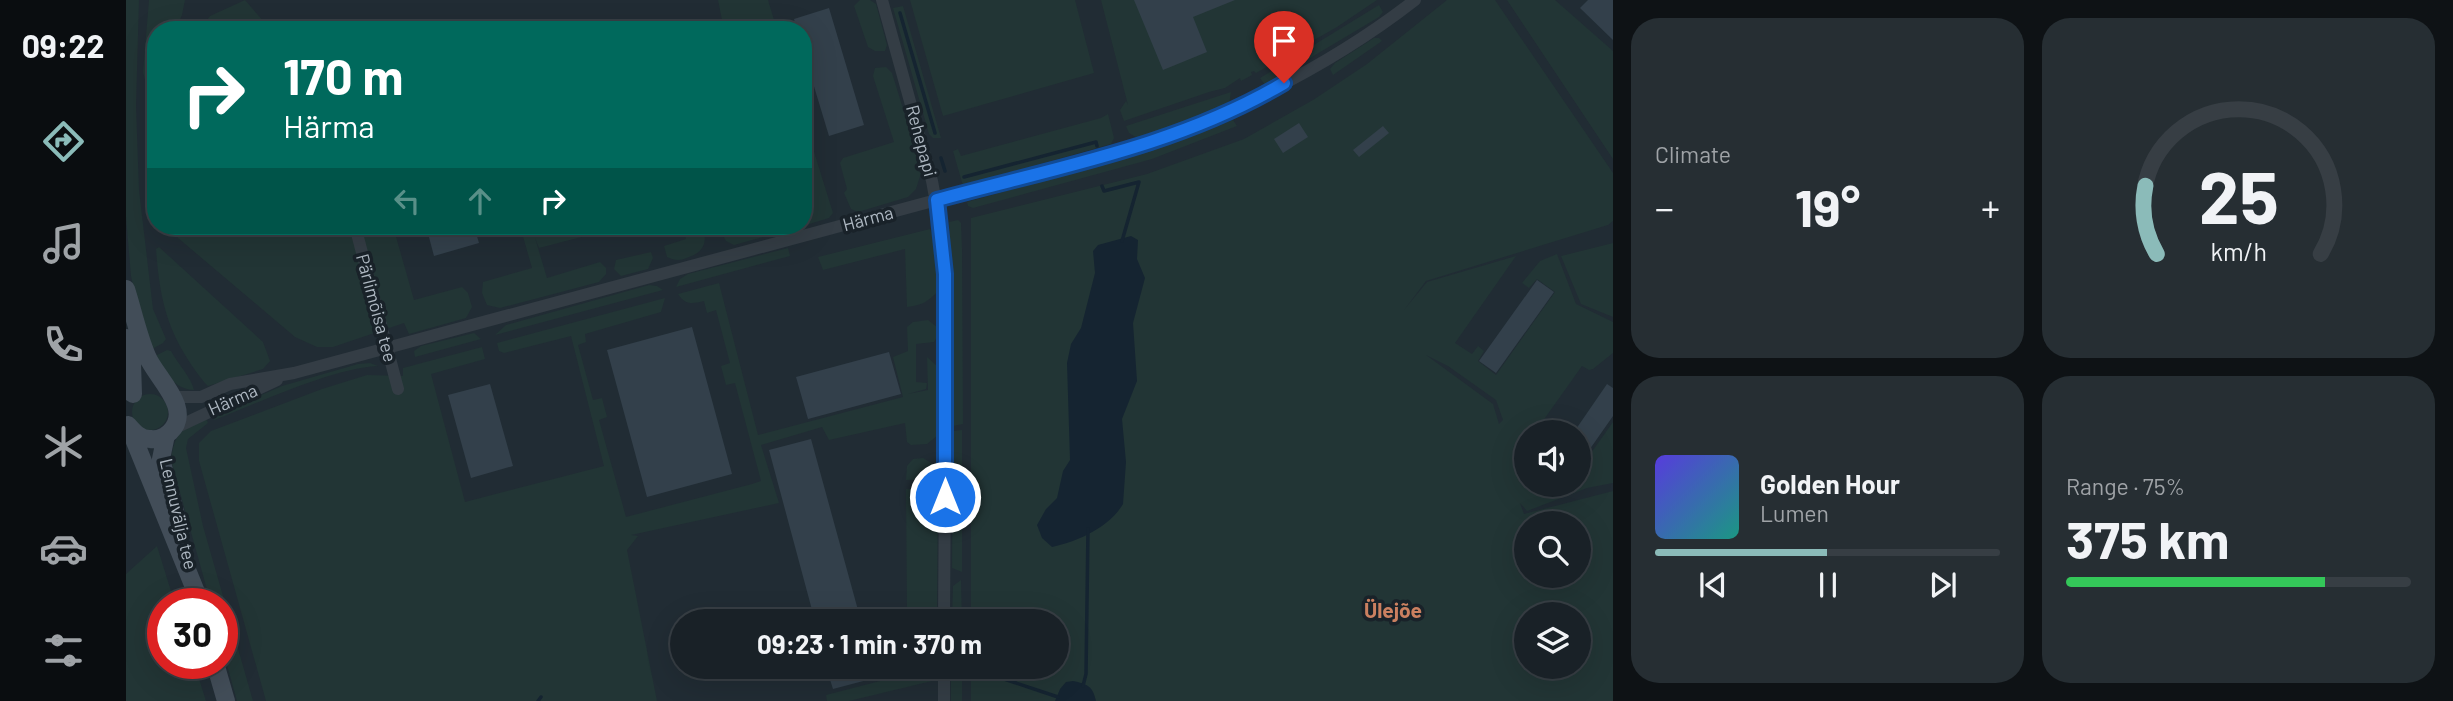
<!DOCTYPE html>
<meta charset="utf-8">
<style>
:root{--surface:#192127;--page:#262e33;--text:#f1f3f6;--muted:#9fa3a7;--line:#373e44;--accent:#8bbbb9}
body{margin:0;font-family:Barlow,sans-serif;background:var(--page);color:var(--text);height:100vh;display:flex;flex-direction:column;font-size:26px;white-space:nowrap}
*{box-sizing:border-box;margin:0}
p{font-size:23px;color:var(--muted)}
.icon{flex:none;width:38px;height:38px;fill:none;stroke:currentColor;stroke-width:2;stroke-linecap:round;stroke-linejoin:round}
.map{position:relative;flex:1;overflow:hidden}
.side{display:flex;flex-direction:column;gap:18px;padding:18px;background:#0e1215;width:840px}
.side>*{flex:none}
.guide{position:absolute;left:21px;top:21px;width:665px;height:214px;border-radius:28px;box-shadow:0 7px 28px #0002,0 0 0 2px var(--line);background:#00695c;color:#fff;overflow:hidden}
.fabs{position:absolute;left:1388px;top:420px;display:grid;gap:14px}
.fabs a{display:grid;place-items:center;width:77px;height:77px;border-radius:50%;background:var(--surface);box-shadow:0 7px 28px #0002,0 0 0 2px var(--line);font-size:35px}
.speed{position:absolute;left:21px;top:588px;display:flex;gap:14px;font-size:35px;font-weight:700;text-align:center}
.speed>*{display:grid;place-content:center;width:91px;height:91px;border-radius:50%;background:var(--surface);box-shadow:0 7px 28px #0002,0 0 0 2px var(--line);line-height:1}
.speed .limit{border:10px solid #d22;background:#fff;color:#111}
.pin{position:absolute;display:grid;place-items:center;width:60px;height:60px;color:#fff;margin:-72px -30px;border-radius:50% 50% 50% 0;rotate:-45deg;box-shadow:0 0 7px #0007}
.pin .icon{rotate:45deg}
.me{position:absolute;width:77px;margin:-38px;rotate:0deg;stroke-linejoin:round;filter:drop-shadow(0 0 5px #0008)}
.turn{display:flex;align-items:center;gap:24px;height:147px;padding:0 21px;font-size:32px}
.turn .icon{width:91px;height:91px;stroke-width:2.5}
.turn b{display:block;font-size:49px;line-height:60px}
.lanes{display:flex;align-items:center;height:66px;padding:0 21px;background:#0003;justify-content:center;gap:35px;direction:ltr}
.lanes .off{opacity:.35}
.big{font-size:52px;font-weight:700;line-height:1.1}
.side .tile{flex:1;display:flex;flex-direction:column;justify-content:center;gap:10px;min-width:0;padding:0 24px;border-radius:28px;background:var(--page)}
.side .dial{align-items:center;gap:0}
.dial svg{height:182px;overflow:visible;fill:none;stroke:var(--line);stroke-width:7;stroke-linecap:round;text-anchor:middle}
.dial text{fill:var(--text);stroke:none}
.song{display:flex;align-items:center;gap:21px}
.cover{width:84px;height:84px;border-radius:10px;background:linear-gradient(135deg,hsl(250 70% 55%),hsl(170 70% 35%))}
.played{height:7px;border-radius:4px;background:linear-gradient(90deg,var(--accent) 50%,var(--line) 50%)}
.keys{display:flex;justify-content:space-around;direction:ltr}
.heat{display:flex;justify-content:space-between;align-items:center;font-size:38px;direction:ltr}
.charge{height:10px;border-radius:5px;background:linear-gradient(90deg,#34c759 75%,var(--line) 0)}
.side .tiles{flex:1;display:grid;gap:18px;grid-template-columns:repeat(2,1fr)}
.trip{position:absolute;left:544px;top:609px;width:399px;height:70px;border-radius:35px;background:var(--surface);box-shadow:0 7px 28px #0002,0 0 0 2px var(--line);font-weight:700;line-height:70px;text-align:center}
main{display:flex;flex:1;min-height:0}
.tabs{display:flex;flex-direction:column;width:126px;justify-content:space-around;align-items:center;background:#0a0d10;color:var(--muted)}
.tabs .icon{width:49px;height:49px}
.tabs .active{color:var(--accent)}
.tabs b{font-size:32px;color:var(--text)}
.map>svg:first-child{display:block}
.green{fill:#223535;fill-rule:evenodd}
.water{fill:#152431}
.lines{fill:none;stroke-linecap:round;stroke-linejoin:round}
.stream{stroke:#152431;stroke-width:3.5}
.building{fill:#33404b}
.minor{stroke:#343d45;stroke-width:12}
.secondary{stroke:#424d58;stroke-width:18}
.route-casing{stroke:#114b97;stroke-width:18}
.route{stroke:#1a73e8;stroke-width:12}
.labels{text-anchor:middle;stroke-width:7;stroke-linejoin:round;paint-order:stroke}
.street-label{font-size:18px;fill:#aeb8c2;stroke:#192229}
.quarter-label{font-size:21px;font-weight:bold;fill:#cb8060;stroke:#192229}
</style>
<main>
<nav class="tabs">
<b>09:22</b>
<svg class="icon active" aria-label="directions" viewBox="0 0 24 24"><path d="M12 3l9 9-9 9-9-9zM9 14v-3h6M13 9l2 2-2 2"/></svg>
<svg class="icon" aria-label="music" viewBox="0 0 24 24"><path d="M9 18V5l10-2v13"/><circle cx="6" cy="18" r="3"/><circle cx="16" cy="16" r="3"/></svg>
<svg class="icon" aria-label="phone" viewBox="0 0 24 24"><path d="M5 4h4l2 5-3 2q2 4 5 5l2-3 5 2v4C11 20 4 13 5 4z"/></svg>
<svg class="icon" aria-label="climate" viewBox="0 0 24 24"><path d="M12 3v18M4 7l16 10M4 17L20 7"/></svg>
<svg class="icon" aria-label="car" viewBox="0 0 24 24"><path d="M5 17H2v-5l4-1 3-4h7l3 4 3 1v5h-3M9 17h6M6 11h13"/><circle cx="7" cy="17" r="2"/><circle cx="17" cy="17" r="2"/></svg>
<svg class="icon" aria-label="filters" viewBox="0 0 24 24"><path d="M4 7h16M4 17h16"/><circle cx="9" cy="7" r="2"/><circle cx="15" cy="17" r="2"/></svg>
</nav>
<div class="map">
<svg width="1487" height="701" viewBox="0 0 1487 701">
<rect width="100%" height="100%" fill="#212c34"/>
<path class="green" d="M0,0H13L10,106L13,190L27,309L40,339L37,343L26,349L14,316L5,276L0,217Z
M23,0H59L56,15L49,30H30V63L19,80L17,72Z
M119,0L145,30H73L84,16Z
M592,0H642L651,30H598Z
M734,0H744L750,4L761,45L759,51H749L742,47L728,6Z
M784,0H949L968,73L817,116Z
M975,0H1251L1211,27L1130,73L1128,71L1125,72L1126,75L1115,81L1114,78L1099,88L1083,92L998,121L994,110L1000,101L1002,105Z
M1321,0H1369L1487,173V221L1482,225L1300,281L1278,310L1301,282L1390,256L1329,343L1346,354L1352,346L1358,351L1352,361L1370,375L1429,292L1411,279L1403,288L1396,283L1414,261L1431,254L1450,304L1487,322V353L1467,369L1463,370L1456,366L1409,432H1400V485H1452L1453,470L1487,422V483L1461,488L1401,511L1394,503L1398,514L1487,491V701H845V667H931V621H845V218L1021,174L1118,139L1187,100L1241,64ZM1300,355L1322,366L1370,400L1377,420L1373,424L1367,404ZM1400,523H1452V576H1400ZM1400,614H1452V667H1400Z
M1381,0H1429L1487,51V159Z
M1253,5L1257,12L1253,17L1139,85L1134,78Z
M777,6L815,138H807L803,134L767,8Z
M1248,38H1253L1256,41L1207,75L1204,69L1209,63Z
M760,67L766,73L796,170L790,189L782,197L732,212L725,209L718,193L721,189L714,163L717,158L768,142L747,76L749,68Z
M1105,92L1103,104L1070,119L1013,139L1003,133L1000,126Z
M982,114L988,138L985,144L837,186L827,151L832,149L835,156L975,118Z
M677,116L707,213L703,218L677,226Z
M1107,120L1111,126L1026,159L847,208L842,206L841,202L978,164Z
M832,220L835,223L836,248L837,424L827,426V310L823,222Z
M46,226H267L288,300L336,287L342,293L346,307L340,318L283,334L278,323L207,347H191L169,337L52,238Z
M394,226H460L463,235L413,248L409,238L421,278L474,262L480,268V274L473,282L374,308L361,305L356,293L357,282L406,268Z
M557,226H577C581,242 579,251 563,257C555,261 549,261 541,257L538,246L560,239Z
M592,226H677L608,245L600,241Z
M804,229L810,243L812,291C802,302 796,305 781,307L779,249L697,270L692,257Z
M1487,243V317L1455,304L1435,256Z
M33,247L137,342L144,361L137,369L82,386L78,382C43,337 34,305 30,249Z
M662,248L664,256L550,287L554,279L562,274Z
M525,252L527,258L522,269L495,276L488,269L490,260Z
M593,283L632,435L777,397L767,357L782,351L781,327L787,322L802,320L811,327V337L808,342L790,344V382L801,383L800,389L782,394L802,390L801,357L811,366V436L801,444L785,445L781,442L779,423L703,440L696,427L635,445L653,503L505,535L512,536L501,550L531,701H140L73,461V443L85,431L196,389L241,375L277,376V368L356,347L359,359L305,374L339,502L478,466L445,336L378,353L373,351L371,343L539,298L535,312L459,334L460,342L452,345L467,400L476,398L481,417L473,420L500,517L626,484L635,481L609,383L600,385L595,366L604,363L590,310L581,313L578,301C566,304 559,305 552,294Z
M523,285L531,286L537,290L369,335L380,325Z
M348,333L355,339L289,357L288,351L295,346Z
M41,350L45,351C52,364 65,377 68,390C47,389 40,372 29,356Z
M244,363L252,366C204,369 135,402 88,420L87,416L156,386L232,364Z
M6 412a18 18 0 1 1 36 0a18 18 0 1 1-36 0Z
M80,418L82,423L62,439L60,448L77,526L127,701H111L96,647V604H85L45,460C49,432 55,430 80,418Z
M836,430V572L826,568L827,431Z
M797,458L809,465L811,474L808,479L780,480L781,466L787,459Z
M780,489L805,490L812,493L811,611L799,619H783L781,613Z
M31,546L49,604H37V663H68L80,701H0V574Z
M835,580L836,621H826L827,586Z
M785,667H810V680L723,701H701L700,695L785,673Z
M825,667H836V701H825Z"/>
<path class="water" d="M1005,236L1012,240L1011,259L1019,278L1007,323L1011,381L996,419L1000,462L997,504C983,528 950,542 926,547L916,538L911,525L920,509L931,498L937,471L944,460L941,363L945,344L955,328L969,273L967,251L972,245Z
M947,681C961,684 967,686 970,701H929L934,689L940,682Z"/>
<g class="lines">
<path class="stream" d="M774,13L809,133
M815,158L819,171
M838,177L970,142L971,146
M976,186L978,191L1013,182L996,241
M854,671L932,697
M957,686L960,674L962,529
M412,701L415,697"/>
</g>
<path class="building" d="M1008,0H1109L1067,17L1081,52L1037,70Z
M1462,0H1487V40L1454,8Z
M703,8L738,125L703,136L677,50V30H671L668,19Z
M1173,123L1182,137L1157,153L1148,139Z
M1257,126L1263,133L1233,157L1227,150Z
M300,226H348L353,243L308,256Z
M1411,280L1428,292L1370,373L1353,361Z
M566,327L606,474L521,497L481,350Z
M763,352L775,394L682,419L670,377Z
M364,384L387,466L345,478L322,395Z
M1481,384L1487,388V416L1452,466V432H1448Z
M685,439L735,621H689L643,450Z
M700,667H779V670L707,689Z"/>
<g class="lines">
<path class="minor" d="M756,0L806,181L817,241L820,322L818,621
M229,226L272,389
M48,397H75L104,384L168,373L1018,144C1114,110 1208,63 1289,0
M47,429L151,380
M818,701V667"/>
<path class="secondary" d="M0,289C7,311 12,335 21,356C30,378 68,409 44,432C39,437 31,440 24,439C14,439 8,432 2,425
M0,338L6,363L7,394
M3,427L70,592
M40,435L35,459L52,523
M89,663L100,701"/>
</g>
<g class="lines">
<g class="route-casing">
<path id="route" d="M819,497V274L811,200C928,168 1052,146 1158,83"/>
</g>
<use href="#route" class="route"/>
</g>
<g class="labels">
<g class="street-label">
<text transform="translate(795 141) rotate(75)" y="6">Rehepapi</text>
<text transform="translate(742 219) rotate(-15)" y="6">Härma</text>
<text transform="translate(250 308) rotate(75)" y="6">Pärlimõisa tee</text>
<text transform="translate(107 400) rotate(-24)" y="6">Härma</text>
<text transform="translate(52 514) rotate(77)" y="6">Lennuvälja tee</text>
</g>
<g class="quarter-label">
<text x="1267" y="618">Ülejõe</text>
</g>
</g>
</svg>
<div class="fabs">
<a><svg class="icon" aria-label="sound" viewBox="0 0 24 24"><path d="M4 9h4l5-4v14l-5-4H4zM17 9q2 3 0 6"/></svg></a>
<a><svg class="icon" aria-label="search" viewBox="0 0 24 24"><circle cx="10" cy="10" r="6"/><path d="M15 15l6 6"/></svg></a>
<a><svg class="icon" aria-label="layers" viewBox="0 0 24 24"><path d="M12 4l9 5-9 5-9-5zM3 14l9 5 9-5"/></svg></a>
</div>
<div class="speed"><div class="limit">30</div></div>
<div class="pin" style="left:1158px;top:83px;background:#d93025"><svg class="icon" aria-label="arrive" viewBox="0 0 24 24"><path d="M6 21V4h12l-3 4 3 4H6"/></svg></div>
<svg class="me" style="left:819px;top:497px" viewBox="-20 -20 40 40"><circle r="17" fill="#1a73e8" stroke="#fff" stroke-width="3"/><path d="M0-11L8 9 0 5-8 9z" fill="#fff"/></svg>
<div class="trip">09:23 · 1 min · 370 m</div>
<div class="guide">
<div class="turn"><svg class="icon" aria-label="right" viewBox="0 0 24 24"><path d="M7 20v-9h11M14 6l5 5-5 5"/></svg><div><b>170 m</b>Härma</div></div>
<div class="lanes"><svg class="icon off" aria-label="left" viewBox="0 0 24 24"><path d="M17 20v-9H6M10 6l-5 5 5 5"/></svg><svg class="icon off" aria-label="ahead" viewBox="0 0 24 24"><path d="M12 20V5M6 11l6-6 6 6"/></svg><svg class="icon" aria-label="right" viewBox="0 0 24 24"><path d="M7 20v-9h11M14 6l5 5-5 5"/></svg></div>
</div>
</div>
<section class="side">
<div class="tiles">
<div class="tile"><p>Climate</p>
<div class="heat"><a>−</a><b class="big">19°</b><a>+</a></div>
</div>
<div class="tile dial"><svg viewBox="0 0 100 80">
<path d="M14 69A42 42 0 1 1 86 69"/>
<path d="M14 69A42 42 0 0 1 9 39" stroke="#8bbbb9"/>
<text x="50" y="56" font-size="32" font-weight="700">25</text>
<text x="50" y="72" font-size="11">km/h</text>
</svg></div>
<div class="tile">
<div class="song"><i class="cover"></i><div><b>Golden Hour</b><p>Lumen</p></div></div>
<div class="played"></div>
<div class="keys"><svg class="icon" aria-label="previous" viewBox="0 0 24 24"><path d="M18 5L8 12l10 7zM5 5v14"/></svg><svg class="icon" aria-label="pause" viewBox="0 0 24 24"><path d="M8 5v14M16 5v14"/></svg><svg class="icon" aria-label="next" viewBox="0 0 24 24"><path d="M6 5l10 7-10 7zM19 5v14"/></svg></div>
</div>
<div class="tile"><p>Range · 75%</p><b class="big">375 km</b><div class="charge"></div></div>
</div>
</section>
</main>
